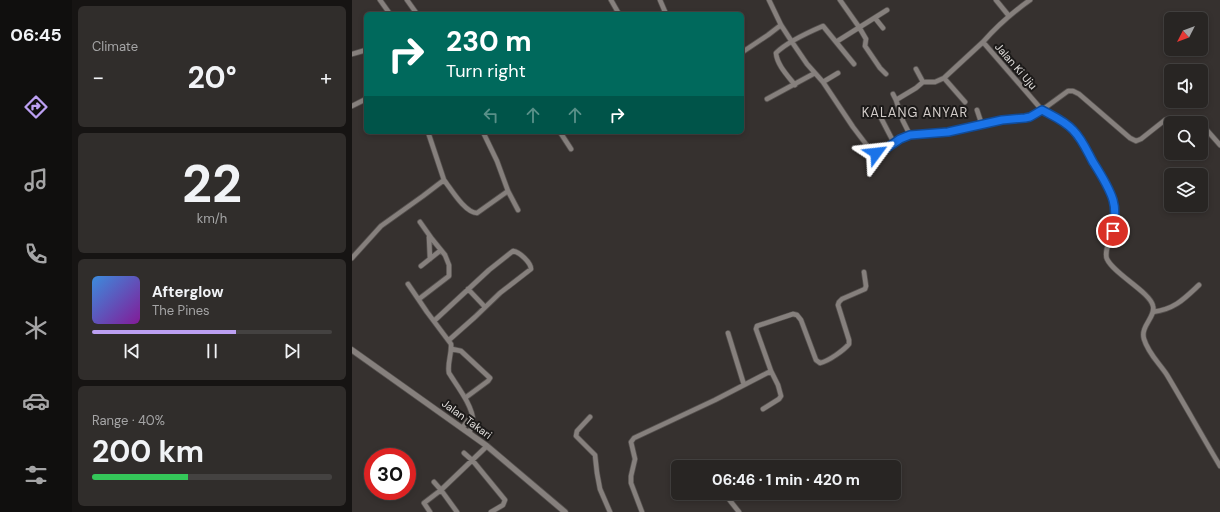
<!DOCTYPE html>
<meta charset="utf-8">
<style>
:root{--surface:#282523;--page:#302d2b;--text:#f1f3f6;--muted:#a5a5a6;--line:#444241;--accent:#bca0f2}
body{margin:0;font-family:"DM Sans",sans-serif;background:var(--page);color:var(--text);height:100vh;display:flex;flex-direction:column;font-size:15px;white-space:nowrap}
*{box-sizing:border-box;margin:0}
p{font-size:13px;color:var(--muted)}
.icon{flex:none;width:22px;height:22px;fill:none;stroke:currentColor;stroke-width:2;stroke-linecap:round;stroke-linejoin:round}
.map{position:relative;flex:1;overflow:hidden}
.drawer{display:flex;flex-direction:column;gap:6px;padding:6px;background:#161413;width:280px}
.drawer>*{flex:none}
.hud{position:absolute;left:12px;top:12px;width:380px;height:122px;border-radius:6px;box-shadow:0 2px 6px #0003,0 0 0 1px var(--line);background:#00695c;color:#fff;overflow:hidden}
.needle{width:26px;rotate:228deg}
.buttons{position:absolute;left:812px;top:12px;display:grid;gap:8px}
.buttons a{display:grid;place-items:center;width:44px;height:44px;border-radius:6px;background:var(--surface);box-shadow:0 2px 6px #0003,0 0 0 1px var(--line);font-size:20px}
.speed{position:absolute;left:12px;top:448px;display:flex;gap:8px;font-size:20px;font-weight:700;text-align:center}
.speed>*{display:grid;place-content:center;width:52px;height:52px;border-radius:50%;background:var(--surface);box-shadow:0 2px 6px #0003,0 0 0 1px var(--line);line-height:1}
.speed .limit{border:6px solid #d22;background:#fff;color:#111}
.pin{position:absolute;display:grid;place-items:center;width:34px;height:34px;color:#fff;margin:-17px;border:2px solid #fff;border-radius:50%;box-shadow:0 1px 4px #0007}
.me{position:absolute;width:44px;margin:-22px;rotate:60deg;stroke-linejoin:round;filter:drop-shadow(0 0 3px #0008)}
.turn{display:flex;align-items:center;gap:14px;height:84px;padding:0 16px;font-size:18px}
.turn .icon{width:52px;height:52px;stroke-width:2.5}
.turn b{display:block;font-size:28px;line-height:34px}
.lanes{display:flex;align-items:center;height:38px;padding:0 16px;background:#0003;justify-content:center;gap:20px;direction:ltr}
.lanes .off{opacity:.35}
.big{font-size:30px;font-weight:700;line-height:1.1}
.drawer .tile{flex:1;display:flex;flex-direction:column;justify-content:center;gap:6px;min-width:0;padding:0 14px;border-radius:6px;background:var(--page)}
.drawer .dial{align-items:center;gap:0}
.dial b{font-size:52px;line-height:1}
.song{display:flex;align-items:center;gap:12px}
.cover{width:48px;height:48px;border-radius:6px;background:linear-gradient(135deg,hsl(210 70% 55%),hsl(290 70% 35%))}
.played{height:4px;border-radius:2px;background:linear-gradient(90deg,var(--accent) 60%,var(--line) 60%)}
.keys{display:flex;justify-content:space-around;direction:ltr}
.heat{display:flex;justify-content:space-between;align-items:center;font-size:22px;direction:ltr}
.charge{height:6px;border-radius:3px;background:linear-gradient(90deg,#34c759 40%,var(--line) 0)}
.trip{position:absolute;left:319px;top:460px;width:230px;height:40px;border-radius:6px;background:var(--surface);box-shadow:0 2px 6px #0003,0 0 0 1px var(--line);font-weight:700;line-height:40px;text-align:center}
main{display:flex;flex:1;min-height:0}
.dock{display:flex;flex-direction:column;width:72px;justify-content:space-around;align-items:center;background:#100f0e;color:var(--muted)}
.dock .icon{width:28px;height:28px}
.dock .selected{color:var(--accent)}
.dock b{font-size:18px;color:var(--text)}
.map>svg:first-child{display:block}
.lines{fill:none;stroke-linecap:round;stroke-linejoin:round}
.minor-casing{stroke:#55504e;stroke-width:6}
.tertiary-casing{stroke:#55504e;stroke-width:7}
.minor{stroke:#86807d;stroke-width:4.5}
.tertiary{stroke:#86807d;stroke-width:5.5}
.route-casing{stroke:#114b97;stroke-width:10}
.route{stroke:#1a73e8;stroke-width:7}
.labels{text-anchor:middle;stroke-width:4;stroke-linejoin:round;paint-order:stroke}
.street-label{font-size:11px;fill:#e1dedc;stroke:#1c1a19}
.quarter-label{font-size:13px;letter-spacing:1px;fill:#d3cdca;stroke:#1c1a19}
</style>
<main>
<nav class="dock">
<b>06:45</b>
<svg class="icon selected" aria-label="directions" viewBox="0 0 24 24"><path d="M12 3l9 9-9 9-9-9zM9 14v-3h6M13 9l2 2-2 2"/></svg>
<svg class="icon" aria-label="music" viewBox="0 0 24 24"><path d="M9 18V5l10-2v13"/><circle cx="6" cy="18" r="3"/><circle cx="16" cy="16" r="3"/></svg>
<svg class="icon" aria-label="phone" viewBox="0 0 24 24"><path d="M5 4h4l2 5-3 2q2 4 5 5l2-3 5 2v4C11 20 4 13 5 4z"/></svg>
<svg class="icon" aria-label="climate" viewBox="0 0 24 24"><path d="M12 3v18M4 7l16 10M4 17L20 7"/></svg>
<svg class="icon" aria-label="car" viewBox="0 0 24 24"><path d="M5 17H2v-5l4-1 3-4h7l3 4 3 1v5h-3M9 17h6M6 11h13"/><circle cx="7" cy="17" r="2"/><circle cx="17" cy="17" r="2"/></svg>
<svg class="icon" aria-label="filters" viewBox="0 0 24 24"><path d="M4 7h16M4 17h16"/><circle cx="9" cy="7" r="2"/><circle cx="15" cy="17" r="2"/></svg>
</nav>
<section class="drawer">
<div class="tile"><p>Climate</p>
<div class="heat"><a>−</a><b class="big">20°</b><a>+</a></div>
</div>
<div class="tile dial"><b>22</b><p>km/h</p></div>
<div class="tile">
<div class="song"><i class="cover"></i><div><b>Afterglow</b><p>The Pines</p></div></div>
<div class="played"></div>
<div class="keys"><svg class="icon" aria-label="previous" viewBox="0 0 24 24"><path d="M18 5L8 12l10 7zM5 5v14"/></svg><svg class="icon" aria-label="pause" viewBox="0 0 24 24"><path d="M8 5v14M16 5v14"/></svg><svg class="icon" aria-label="next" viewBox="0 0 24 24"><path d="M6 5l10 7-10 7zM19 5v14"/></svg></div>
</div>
<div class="tile"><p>Range · 40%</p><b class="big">200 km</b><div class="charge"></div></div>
</section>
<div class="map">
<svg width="868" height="512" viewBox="0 0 868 512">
<rect width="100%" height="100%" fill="#36312f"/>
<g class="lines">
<g class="minor-casing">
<path id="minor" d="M28,0L38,14
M55,0L65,14
M259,0L267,14
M308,0L314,14
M417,0L429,25L440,42L455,64L471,82L501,127L520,152L524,153L529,152L548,139L558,135L596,132L650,120L673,119L678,117L690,110C701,116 712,121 721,130C731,140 758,186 761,200C763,207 763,215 763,221C762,231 751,251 755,259C762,274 798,292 801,306C804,317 788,326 792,339C796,353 807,363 815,375C833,405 850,436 868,466
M488,0L507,27L514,39L513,46L528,68L534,74
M644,0L657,16
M678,0C661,12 645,26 631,42L690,110L716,91H721L727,94L778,138L784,141L789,139L813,120C820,118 825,119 831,123
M523,18L531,28
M484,42L535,10
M392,51L416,35L429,25
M0,54L14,50
M564,69L571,82H583L592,78
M471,82L486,73
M443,85C436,76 425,65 424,53C434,43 457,32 471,26L502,64
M541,94L544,100L551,121L558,135
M415,99L463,73
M544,100L564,88L571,82
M613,102L592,78L631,42
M0,106L14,99
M625,110L630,125
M528,116L542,143
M849,127L853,128L868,145
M131,132L145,161L156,191L166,210
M208,132L219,149
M92,180C99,189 113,213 125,213L156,191
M77,237L78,259
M0,258L29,226L71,196L92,180L76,132
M69,266L89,250
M56,284L75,312L99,344C100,354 95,363 97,373C105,386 121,406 121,421C121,425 119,429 117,433
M116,289L133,307
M67,299L97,276V265L93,255L80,239L68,222
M801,312C823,309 832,299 847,285
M82,321L137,270L161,251C168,252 179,263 179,269L148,293L123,317L97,340
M376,333L392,385
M100,349L109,351L138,378L136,381L113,398
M411,409L427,399L429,396L426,385L419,371
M238,417L225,431L224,436L243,455L245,473L248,489L258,512
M110,428L120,415
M112,453L121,461L153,500L151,505L139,512
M372,493L387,512
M78,512L72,503L89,490L82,482
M105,512L89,490L135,446
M290,512L279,483V476L283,459L279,442L282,438L363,400L419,371L404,329L405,326L441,314L445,315L449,320L464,360L468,363C477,361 492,350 497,344V340L486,305L487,302L490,299L513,289L514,286L512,272"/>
</g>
<g class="tertiary-casing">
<path id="tertiary" d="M0,350L135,446L213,512"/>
</g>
<use href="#minor" class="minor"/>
<use href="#tertiary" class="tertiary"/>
</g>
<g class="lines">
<g class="route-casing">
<path id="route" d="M524,153L529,152L548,139L558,135L596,132L650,120L673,118L678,117L690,110C701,116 713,121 721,130C730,139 735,151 741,162C748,173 757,187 761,200C764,210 763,220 761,231"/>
</g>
<use href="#route" class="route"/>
</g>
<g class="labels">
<g class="street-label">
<text transform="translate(664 66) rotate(49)" y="4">Jalan Ki Uju</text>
<text transform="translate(115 419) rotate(36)" y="4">Jalan Takari</text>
</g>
<g class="quarter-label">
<text x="563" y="117">KALANG ANYAR</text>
</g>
</g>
</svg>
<div class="buttons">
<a><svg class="needle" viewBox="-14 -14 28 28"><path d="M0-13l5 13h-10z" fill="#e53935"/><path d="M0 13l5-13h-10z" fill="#a5a5a6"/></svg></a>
<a><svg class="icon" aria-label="sound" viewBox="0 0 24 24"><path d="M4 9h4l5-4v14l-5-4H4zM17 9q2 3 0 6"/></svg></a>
<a><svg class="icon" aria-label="search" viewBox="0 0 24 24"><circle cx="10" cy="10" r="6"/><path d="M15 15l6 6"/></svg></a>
<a><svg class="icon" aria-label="layers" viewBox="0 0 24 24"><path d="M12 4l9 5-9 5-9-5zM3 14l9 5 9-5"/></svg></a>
</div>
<div class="speed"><div class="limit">30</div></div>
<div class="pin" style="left:761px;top:231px;background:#d93025"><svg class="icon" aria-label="arrive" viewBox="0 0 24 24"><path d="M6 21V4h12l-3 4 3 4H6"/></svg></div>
<svg class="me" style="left:524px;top:153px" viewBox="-20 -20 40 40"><path d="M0-17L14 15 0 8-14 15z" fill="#1a73e8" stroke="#fff" stroke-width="4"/></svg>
<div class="trip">06:46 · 1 min · 420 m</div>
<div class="hud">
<div class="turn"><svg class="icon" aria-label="right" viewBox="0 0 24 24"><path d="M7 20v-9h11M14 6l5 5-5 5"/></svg><div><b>230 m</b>Turn right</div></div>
<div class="lanes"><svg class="icon off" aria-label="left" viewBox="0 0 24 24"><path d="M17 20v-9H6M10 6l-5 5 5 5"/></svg><svg class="icon off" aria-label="ahead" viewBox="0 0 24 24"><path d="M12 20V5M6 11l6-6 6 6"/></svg><svg class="icon off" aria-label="ahead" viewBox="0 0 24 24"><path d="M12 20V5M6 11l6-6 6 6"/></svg><svg class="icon" aria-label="right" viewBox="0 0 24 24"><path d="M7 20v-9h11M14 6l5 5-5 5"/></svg></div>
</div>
</div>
</main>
